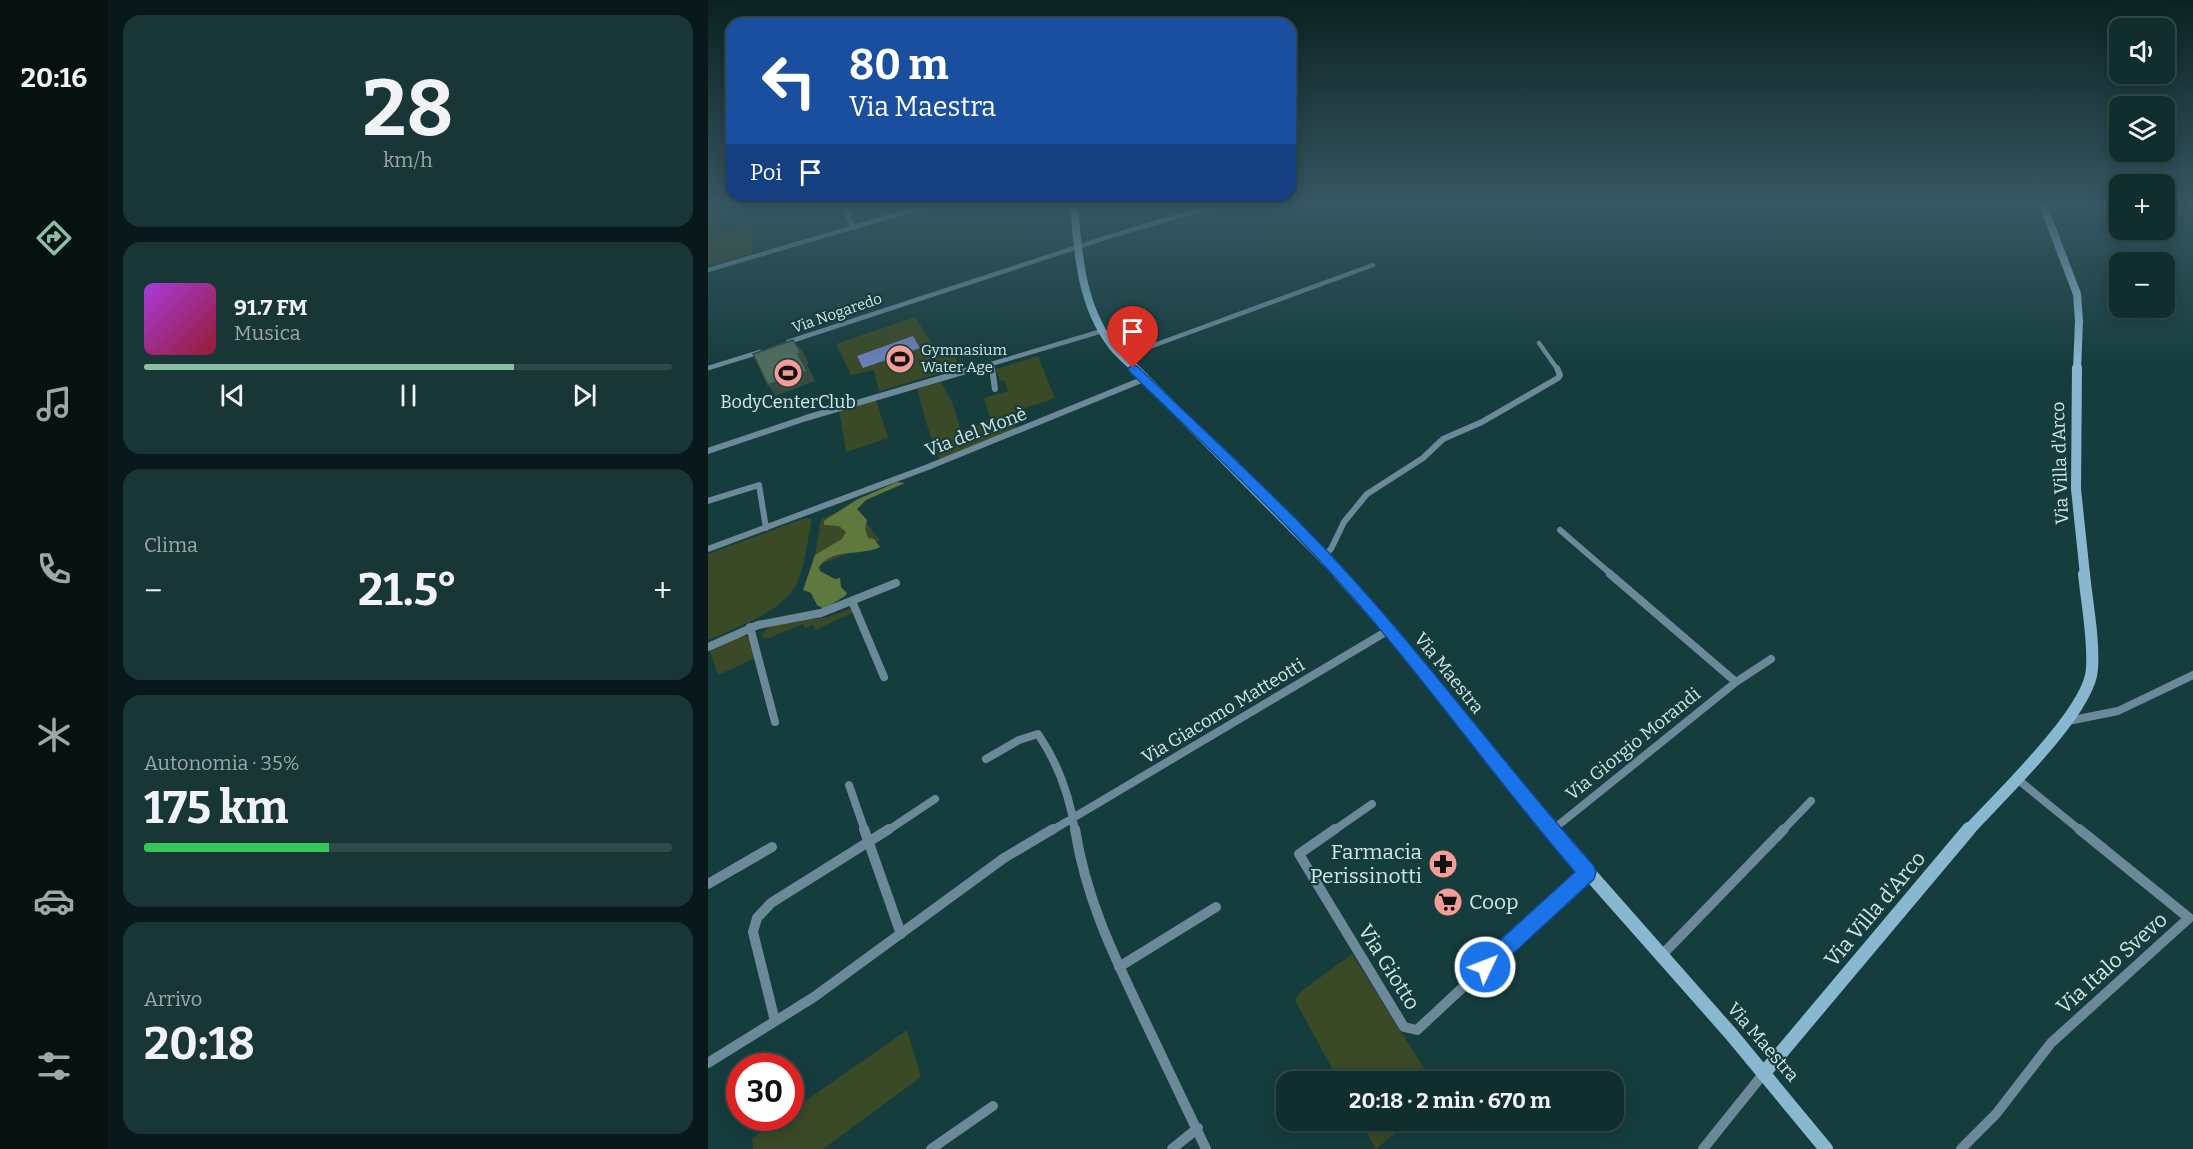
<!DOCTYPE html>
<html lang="it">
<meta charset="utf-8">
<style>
:root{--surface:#102e2e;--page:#193636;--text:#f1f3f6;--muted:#9ca8aa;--line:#304a4a;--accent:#8abfa5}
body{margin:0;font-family:Bitter,serif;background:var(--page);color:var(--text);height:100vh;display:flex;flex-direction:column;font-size:22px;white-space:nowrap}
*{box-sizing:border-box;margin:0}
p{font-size:20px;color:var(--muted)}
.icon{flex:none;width:33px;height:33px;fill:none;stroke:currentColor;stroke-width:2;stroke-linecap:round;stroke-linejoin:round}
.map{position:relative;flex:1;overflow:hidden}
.sheet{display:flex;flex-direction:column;gap:15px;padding:15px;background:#091919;width:600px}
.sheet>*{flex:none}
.hud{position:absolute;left:18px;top:18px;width:570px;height:183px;border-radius:18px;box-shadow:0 3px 15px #0003,0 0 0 2px var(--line);background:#1a4fa0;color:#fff;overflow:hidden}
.controls{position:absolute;left:1401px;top:18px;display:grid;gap:12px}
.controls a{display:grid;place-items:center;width:66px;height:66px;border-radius:12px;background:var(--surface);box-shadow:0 3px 15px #0003,0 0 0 2px var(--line);font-size:30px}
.speed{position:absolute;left:18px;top:1053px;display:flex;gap:12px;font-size:30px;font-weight:700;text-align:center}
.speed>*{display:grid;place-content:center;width:78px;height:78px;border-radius:50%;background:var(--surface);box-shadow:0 3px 15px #0003,0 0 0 2px var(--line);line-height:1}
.speed .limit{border:9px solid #d22;background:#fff;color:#111}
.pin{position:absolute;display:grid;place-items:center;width:51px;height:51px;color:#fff;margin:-62px -26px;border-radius:50% 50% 50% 0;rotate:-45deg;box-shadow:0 0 6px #0007}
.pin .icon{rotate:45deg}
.me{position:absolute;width:66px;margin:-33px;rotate:47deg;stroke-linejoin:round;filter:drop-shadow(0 0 4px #0008)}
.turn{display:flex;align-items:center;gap:21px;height:126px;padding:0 24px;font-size:27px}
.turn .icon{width:78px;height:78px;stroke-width:2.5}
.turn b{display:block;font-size:42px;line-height:51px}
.then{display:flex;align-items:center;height:57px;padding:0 24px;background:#0003;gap:12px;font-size:22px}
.big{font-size:45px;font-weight:700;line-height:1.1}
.sheet .card{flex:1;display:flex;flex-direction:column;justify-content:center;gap:9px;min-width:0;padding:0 21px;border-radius:18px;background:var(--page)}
.sheet .dial{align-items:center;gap:0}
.dial b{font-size:78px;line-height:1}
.song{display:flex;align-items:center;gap:18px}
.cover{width:72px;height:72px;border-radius:9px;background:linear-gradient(135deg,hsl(280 70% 55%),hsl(350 70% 35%))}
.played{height:6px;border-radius:3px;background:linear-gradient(90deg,var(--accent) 70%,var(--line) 70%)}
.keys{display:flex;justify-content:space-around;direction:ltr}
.heat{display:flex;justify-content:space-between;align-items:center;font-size:33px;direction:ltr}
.charge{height:9px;border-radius:4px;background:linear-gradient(90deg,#34c759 35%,var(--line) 0)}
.trip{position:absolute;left:568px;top:1071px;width:348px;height:60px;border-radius:18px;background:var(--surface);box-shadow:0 3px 15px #0003,0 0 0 2px var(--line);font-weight:700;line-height:60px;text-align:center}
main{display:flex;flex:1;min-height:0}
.menu{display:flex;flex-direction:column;width:108px;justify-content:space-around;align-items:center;background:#061212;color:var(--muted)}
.menu .icon{width:42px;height:42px}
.menu .selected{color:var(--accent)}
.menu b{font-size:27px;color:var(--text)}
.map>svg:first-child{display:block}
.green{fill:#3a4926}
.forest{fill:#5f783d}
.water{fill:#6a80b8}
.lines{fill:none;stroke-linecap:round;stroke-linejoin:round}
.street-far3{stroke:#6c8999;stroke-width:4.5}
.street-far2{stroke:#6c8999;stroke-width:6}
.street-far1{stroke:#6c8999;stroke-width:8}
.street{stroke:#6c8999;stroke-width:10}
.secondary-far3{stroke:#89b7d0;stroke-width:8}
.secondary-far2{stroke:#89b7d0;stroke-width:10}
.secondary-far1{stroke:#89b7d0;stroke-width:12}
.secondary{stroke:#89b7d0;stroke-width:14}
.shaded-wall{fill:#364c40}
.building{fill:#4d6c5c;stroke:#364c40;stroke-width:1.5}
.route{fill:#1a73e8;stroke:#114b97;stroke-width:1.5}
.labels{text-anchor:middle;stroke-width:4.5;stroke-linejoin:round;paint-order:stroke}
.far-street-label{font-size:15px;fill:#d2e7e7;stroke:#163d3e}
.far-poi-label{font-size:15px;fill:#d2e7e7;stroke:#163d3e;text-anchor:start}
.poi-label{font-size:18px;fill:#d2e7e7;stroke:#163d3e}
.street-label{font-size:18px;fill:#d2e7e7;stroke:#163d3e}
.near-poi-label{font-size:21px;fill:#d2e7e7;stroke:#163d3e;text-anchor:end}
.near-street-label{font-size:21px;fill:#d2e7e7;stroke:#163d3e}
</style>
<main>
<nav class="menu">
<b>20:16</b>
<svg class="icon selected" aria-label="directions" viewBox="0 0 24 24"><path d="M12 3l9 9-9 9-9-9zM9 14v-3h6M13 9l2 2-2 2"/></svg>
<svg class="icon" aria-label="music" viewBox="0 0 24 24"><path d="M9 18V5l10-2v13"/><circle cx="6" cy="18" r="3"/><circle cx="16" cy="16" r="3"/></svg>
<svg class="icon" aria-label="phone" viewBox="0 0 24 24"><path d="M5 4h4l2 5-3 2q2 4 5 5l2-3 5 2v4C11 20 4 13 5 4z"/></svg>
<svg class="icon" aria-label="climate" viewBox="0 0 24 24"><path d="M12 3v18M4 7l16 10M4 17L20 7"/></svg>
<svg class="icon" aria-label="car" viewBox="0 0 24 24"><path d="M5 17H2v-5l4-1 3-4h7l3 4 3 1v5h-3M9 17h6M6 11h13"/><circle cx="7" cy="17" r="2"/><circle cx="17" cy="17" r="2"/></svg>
<svg class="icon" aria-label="filters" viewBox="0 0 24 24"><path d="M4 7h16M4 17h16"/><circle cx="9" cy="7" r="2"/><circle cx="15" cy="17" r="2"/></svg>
</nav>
<section class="sheet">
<div class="card dial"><b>28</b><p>km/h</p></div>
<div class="card">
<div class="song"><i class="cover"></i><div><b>91.7 FM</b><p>Musica</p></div></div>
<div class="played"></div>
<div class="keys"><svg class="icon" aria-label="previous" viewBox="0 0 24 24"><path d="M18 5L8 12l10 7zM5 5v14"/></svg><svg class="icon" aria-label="pause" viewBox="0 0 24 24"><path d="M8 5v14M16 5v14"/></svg><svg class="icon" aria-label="next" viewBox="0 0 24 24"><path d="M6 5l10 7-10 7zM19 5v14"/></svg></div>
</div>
<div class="card"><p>Clima</p>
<div class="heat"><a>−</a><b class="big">21.5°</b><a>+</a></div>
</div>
<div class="card"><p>Autonomia · 35%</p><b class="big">175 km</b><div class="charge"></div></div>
<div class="card"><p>Arrivo</p><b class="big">20:18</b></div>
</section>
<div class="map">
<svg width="1485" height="1149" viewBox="0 0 1485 1149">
<rect width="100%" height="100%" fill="#163d3e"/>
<path class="green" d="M0,205H9L14,219L8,221L14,234L46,225L44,253L0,266Z
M207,317L228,350L244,346L251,368L171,391L166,370L143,375L128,344Z
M330,356L347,398L303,413L309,431L232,460L222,435L209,389L233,382L245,404L253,431L283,420L276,398L300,391L296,380L292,381L288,369Z
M168,400L180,438L138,452L131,409Z
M145,505L172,541L105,567L113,519Z
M97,518L104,519C100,538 97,567 89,583C75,612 28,628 0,640V554Z
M142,609L146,612L107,630L105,625L97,628L95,624L61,638H55L54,635L62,626L120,617Z
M35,635L42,638L47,658L10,675L2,651Z
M644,954L724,1081H631L587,1000L591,993Z
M199,1030L213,1077L115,1149H45L44,1138L73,1118H82L83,1111Z
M652,1121H701L668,1149Z"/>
<path class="forest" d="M189,482L197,483L158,500L149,509L159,520L157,529L160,538L166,539L172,547C151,557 126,547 111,567L112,571L127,579L132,578L133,587L139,593L137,596L116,609L109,605L103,593L95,590L107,555L134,539L138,532L131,526L116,525V521L148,500Z"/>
<path class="water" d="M205,336L212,348L155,368L149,356Z"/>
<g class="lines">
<path class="street-far3" d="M135,205L145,227
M0,270L221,205
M80,342L400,237L508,205
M831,343L850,370
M414,357L665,265
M283,364L284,370
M0,368L52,352
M263,370L394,331"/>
<path class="street-far2" d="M284,368L287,389
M0,451L98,418L268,368
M0,501L51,485L58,528
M852,530L904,575
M0,549L220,467L436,379
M615,556L623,549L636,522L659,494L715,458L735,439L774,422L850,378L852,375L849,368"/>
<path class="street-far1" d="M902,574L1028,682
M144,601L176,677
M42,627L67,722
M0,647L50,625L113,613L188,583
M1360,721L1410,711L1485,675
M278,759L311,740L330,734C349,762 362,797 367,831
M1308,778L1373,831
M141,785L157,831
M179,831L227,799
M343,831L681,630
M625,831L664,804
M843,831L1028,682L1063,659
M1074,831L1103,801"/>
<path class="street" d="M156,829L193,934
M367,829C378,899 405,954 435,1017C456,1061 477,1105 498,1149
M627,829L591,854L696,1027L709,1030L879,872
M843,831L845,829
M0,884L64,847
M953,956L1076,829
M411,967L508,907
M67,1021L45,932L49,918L63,903L181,829
M0,1063L106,997L296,858L345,829
M223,1149L285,1106
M464,1149L490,1128
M995,1149L1056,1073
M1253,1149L1288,1114L1343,1043L1481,918L1371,829"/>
<path class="secondary-far3" d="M366,205C370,254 373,306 405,347C412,355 420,362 428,370
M1335,205L1369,294L1371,321L1369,370"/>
<path class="secondary-far2" d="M426,368L632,575
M1369,368L1368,489L1377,575"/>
<path class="secondary-far1" d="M631,574L681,630L843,831
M1260,831C1290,798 1382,711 1384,669C1386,638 1379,604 1376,574"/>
<path class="secondary" d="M842,829L1023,1034L1118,1149
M1056,1073L1261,829"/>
</g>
<path class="shaded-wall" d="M85,340L94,350L101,364L99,365L107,381L68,396L60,385Z"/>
<path class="building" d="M85,340L93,353L90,354L99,371L60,385L45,354Z"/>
<linearGradient id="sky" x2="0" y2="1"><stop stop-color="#0c2222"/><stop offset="0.56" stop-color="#365763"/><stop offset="1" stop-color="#365763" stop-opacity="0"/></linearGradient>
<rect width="1485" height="365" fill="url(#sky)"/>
<path class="route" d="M425,365L429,366C492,427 561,489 621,553C715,653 795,764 886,866L888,872L886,879L784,973L777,976L770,973L768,967L770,960L867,872C779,770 703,658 611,560C550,494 484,433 421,371L420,368Z"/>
<defs>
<g id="stadium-disc" transform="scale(1.5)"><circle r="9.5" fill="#f59c96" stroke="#163d3e"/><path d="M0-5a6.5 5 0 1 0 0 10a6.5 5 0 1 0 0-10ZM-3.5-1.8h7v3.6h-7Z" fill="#111"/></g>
<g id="pharmacy-disc" transform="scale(1.5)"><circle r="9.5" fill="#f59c96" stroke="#163d3e"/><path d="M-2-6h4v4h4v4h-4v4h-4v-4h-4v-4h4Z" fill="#111"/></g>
<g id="supermarket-disc" transform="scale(1.5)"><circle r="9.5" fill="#f59c96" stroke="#163d3e"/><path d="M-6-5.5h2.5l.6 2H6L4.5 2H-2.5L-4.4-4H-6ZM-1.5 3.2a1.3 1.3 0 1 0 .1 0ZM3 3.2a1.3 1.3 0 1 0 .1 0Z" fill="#111"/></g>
</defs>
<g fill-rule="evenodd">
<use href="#stadium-disc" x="192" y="359"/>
<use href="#stadium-disc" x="80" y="373"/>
<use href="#pharmacy-disc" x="735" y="864"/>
<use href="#supermarket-disc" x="740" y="902"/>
</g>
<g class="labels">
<g class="far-street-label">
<text transform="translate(129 313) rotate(-19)" y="5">Via Nogaredo</text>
</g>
<g class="far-poi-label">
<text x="213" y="355">Gymnasium<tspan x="213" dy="17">Water Age</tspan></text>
</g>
<g class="poi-label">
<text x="80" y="408">BodyCenterClub</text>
</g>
<g class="street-label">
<text transform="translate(268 432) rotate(-21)" y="6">Via del Monè</text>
<text transform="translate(1352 463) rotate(-92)" y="6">Via Villa d'Arco</text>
<text transform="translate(741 673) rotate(51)" y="6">Via Maestra</text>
<text transform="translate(515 711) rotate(-31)" y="6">Via Giacomo Matteotti</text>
<text transform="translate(925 744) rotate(-39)" y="6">Via Giorgio Morandi</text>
<text transform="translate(1055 1042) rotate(49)" y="6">Via Maestra</text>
</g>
<g class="near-poi-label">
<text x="714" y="859">Farmacia<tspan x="714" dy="24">Perissinotti</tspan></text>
<text x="761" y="909" text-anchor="start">Coop</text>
</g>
<g class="near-street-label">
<text transform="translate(1167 909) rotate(-50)" y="7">Via Villa d'Arco</text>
<text transform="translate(1404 963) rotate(-42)" y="7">Via Italo Svevo</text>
<text transform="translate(681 967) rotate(58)" y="7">Via Giotto</text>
</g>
</g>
</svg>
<div class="controls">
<a><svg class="icon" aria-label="sound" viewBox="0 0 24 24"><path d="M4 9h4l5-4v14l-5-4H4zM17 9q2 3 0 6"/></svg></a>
<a><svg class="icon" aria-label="layers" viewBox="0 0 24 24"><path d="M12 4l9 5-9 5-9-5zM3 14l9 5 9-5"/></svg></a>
<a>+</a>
<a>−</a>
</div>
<div class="speed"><div class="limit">30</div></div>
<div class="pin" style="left:425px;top:368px;background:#d93025"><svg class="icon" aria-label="arrive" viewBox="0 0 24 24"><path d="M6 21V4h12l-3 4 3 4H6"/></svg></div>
<svg class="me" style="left:777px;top:967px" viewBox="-20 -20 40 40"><circle r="17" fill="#1a73e8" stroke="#fff" stroke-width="3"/><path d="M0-11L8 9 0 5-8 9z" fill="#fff"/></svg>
<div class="trip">20:18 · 2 min · 670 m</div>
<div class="hud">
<div class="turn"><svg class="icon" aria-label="left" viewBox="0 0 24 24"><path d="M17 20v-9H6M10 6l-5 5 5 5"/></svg><div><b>80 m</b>Via Maestra</div></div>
<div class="then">Poi<svg class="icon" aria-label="arrive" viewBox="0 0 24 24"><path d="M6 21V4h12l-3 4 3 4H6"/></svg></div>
</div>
</div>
</main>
